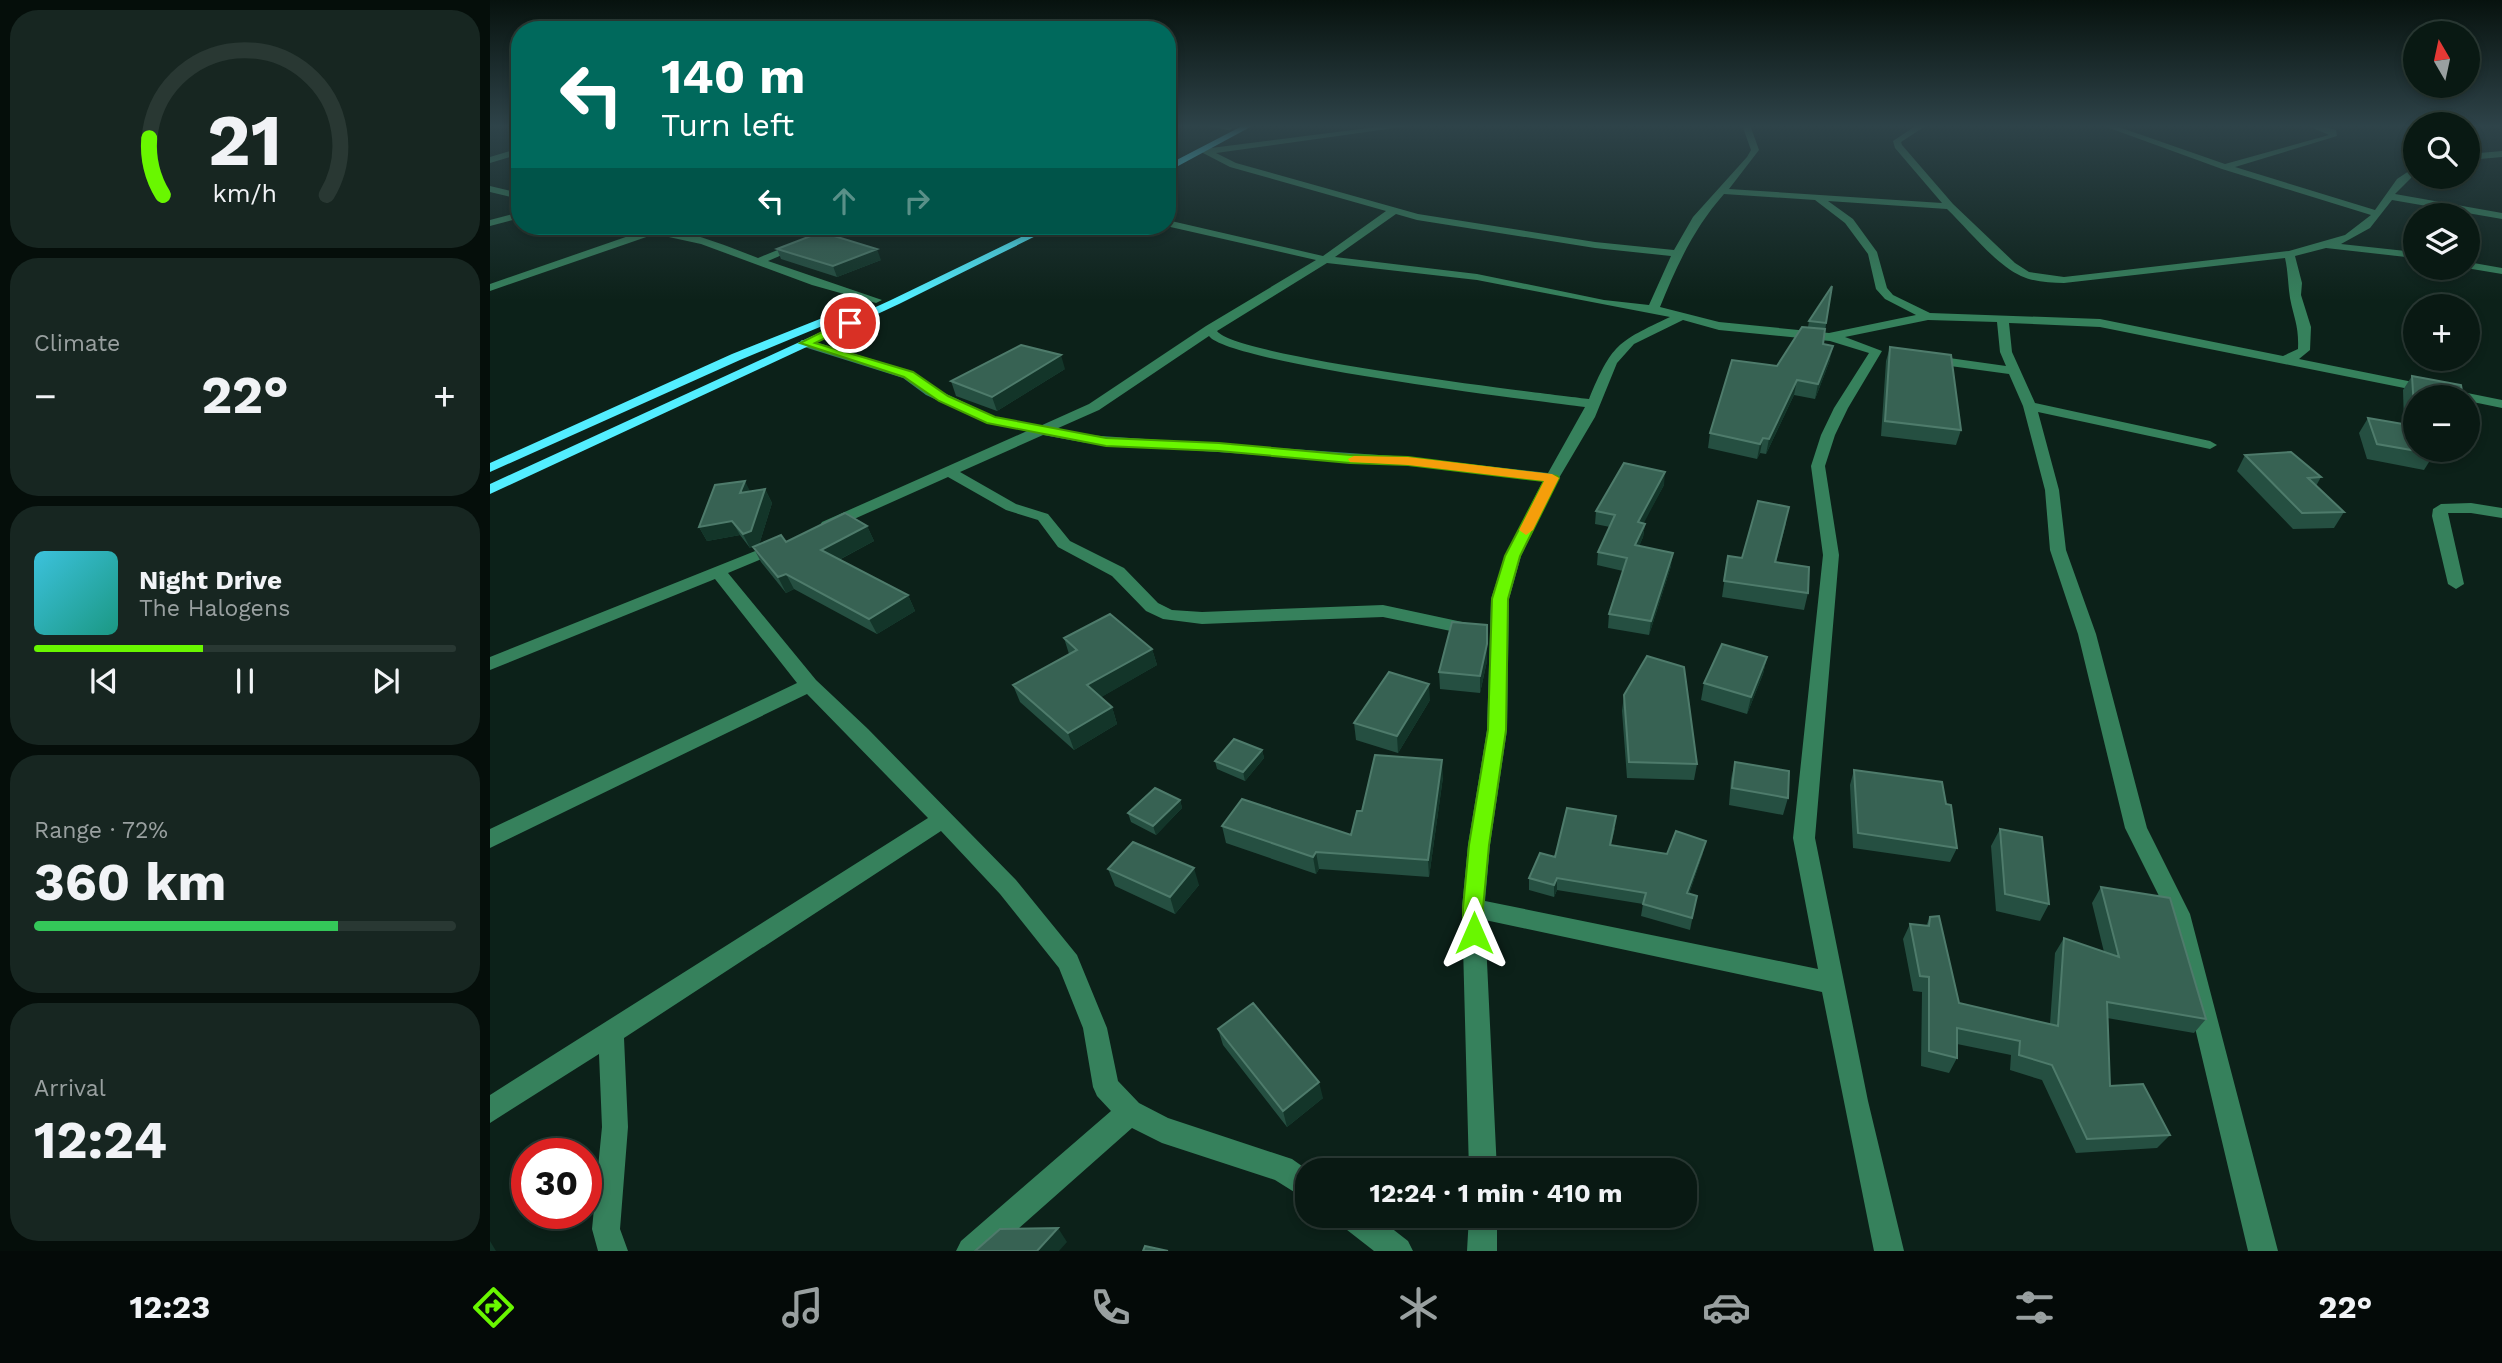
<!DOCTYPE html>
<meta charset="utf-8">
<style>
:root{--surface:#091913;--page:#172621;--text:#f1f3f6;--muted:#99a0a0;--line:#293833;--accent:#69f700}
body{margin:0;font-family:"Work Sans",sans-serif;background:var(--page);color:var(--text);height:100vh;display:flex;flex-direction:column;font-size:26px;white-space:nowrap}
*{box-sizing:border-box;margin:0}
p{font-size:23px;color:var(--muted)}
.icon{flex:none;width:38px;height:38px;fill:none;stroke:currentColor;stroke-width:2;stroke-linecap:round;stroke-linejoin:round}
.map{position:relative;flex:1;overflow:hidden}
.drawer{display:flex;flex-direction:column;gap:10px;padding:10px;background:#050e0a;width:490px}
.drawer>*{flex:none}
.banner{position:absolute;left:21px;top:21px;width:665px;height:214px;border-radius:28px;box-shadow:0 4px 10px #0003,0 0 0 2px var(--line);background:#00695c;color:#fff;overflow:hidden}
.needle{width:46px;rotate:351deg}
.tools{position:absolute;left:1913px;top:21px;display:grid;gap:14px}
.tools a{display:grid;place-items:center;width:77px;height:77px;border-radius:50%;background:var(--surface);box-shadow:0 4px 10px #0003,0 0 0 2px var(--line);font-size:35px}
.speed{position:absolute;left:21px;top:1138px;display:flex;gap:14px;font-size:35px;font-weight:700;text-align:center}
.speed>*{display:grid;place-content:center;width:91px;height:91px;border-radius:50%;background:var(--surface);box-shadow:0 4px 10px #0003,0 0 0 2px var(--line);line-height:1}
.speed .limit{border:10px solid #d22;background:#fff;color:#111}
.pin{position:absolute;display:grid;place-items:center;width:60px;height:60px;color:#fff;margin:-30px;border:4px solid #fff;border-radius:50%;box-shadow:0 2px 7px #0007}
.me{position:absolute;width:77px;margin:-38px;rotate:0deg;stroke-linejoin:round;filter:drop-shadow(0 0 5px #0008)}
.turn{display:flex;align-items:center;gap:24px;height:147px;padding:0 35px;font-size:32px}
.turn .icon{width:91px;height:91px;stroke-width:2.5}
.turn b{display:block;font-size:49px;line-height:60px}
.lanes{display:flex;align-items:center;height:66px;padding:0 35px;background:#0003;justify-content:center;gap:35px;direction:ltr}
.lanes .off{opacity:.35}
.big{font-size:52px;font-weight:700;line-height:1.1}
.drawer .card{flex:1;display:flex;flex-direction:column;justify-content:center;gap:10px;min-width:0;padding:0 24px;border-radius:28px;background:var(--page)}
.drawer .dial{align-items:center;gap:0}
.dial svg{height:182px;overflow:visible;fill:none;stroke:var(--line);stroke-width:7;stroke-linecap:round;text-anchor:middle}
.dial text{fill:var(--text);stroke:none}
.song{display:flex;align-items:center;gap:21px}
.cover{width:84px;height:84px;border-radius:10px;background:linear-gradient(135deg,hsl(190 70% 55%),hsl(170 70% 35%))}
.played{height:7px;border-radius:4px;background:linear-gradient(90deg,var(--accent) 40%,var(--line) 40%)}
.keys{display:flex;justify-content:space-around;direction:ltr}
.heat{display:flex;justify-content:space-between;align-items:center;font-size:38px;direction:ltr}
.charge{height:10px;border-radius:5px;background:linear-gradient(90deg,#34c759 72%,var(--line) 0)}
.trip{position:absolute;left:805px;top:1158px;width:402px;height:70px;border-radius:28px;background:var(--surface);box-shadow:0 4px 10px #0003,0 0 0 2px var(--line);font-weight:700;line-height:70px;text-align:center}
.tab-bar{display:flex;height:112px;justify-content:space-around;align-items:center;background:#040a08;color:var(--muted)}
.tab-bar .icon{width:49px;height:49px}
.tab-bar .current{color:var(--accent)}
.tab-bar b{font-size:32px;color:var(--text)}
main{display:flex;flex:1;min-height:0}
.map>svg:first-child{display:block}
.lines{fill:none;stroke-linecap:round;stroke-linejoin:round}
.minor{fill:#36815c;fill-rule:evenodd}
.major{fill:#53eeff;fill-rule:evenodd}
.wall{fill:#254f41}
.shaded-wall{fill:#133529}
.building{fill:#376253;stroke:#4e7b6b;stroke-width:2}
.route{fill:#69f700;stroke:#44a100;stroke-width:2}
.slow{fill:#f59e0b}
</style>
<main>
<section class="drawer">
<div class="card dial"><svg viewBox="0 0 100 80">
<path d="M14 69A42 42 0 1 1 86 69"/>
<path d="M14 69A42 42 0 0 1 8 44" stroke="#69f700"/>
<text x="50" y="56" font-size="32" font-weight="700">21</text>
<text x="50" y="72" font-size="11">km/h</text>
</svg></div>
<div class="card"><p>Climate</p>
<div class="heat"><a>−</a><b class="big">22°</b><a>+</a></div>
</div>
<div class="card">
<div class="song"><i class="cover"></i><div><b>Night Drive</b><p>The Halogens</p></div></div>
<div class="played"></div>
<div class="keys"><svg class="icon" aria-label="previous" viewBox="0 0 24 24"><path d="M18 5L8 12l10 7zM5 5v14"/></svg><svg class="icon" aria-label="pause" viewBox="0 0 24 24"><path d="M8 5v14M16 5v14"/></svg><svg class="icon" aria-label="next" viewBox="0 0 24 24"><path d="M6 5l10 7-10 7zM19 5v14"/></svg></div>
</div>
<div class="card"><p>Range · 72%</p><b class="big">360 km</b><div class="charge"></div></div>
<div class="card"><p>Arrival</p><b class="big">12:24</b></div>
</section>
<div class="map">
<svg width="2012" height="1251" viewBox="0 0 2012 1251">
<rect width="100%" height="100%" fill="#0c2119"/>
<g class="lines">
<path class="minor" d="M0,125H5L0,127Z
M710,125H736L743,128L739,130Z
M902,125H926L726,153L746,163L928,214L1105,242L1184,250L1203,217L1257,157L1261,150L1252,125H1260L1269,150L1239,189L1452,203L1405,148L1403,141L1427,125H1437L1411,142L1412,145L1463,204L1525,263L1539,272L1574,277L1799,251L1855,235L1881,215L1732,169L1611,125H1623L1735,164L1839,135L1816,125H1829L1846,130L1847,136L1745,167L1885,210L1907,179L1925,167V174L1905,194L2012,213V219L1902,200L1880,228L1851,244L1925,252V258L1836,248L1805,256L1812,283L1811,295L1821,327L1820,350L1809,359L2012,400V408L1978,401V397H1959L1610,327L1519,323L1522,352L1545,403L1720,441L1727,445L1720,449L1548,412L1569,490L1576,550L1606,634L1657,828L1700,914L1788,1251H1758L1678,914L1635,828L1588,634L1560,550L1555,490L1533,406L1519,374L1438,363L1432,359L1438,355L1516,366L1510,352L1507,322L1438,320L1355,337L1392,351L1358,408L1345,435L1335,466L1349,555L1325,838L1378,1101L1414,1251H1384L1332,992L995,920L1007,1171H979L972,908L978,845L997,730L1001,599L1015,556L1053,481L918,465L597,443L553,435L470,472L526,504L558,514L580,541L634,568L668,603L682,610L712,612L893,605L991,626L994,630L985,636L893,617L712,624L673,619L656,611L622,576L568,547L548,520L516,510L458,477L344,528H332L330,525L332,522L537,431L496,423L436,395L413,378L311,346V340H319L423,372L446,389L505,417L550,426L599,404L716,326L826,260L676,226L677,220L833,256L896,211L740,167L713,153V149ZM1234,194L1325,200L1355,223L1378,254L1386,289L1395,299L1426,315L1339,333L1229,322L1170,307C1187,265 1204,228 1234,194ZM1338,201L1457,209C1478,229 1505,264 1531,276C1544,282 1560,283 1574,283L1795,258C1798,271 1798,285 1800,298C1804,319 1809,326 1808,349L1793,356L1610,319L1440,313L1403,295L1397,288L1387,252L1363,219ZM906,214L927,220L1105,248L1181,256L1159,305L1114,300L987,274L845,257ZM837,263L987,280L1180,317C1127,342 1122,344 1099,399C1050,393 745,357 727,331ZM1193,320L1229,330L1340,341L1379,353L1344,408L1331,435L1321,466L1333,555L1303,838L1328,969L995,901L1000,845L1017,730L1019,599L1031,556L1069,478L1105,417L1127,363L1144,344ZM719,336C738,363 1045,401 1095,407L1058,473L918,457L597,435L566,429L609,410Z
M30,148V154L0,163V157Z
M2012,151V157L1978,160V154Z
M0,186L30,193V199L0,192Z
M30,212V218L0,226V220Z
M137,226C182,224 227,242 268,258L346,226H359L278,261L392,300L386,303L322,285L211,244L165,234L0,291V284L153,231Z
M1978,262L2012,268V274L1976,268Z
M1981,503L2012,508V518L1981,513H1958L1974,584L1966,589L1958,584L1942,516L1943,509L1951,504Z
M290,541L296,543L298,546L296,549L238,573L326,680L378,729L526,880L587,955L617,1028L628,1081L649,1103L678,1118L802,1159L819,1171L817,1200L785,1180L672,1143L642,1128L503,1251H466L471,1241L621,1111L607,1096L603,1087L593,1028L569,968L510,894L451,831L134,1038L138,1127L130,1229L138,1251H108L102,1229L112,1127L109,1054L0,1123V1095L438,818L317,694L0,848V829L307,683L225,579L0,670V657Z
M848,1216H886L918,1241L923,1251H884L852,1226Z
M979,1216H1007V1251H977Z"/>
<path class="major" d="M754,125H764L677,172V165Z
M554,226H566L409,304L0,494V484L401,300Z
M350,311L354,313V317L250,360L0,472V463L242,354Z"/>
</g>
<path class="wall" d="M437,226H498L473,236Z
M287,249L391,260L347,277L291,259Z
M1342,286L1333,344L1340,360L1325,399L1304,395L1276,454L1270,453L1267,459L1218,448L1220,433L1287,366L1318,327L1319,321Z
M1400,347L1471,430L1466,445L1391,436L1396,361Z
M575,369L507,411L466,396L461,381Z
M1922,376L1925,397V426L1914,424L1913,390Z
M1878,418L1944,454L1934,470L1877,459L1869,433Z
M1755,455L1831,477L1826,486L1854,512L1844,528L1803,529L1747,471Z
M1174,485L1153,523L1155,524L1153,537L1149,546L1181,566L1159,635L1118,628L1119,614L1133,571L1107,565L1108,552L1120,527L1105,524L1106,511Z
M275,489L282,503L269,545L296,542L377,526L384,541L349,560L418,595L425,611L387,634L304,589L296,593L271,562L263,547L260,548L250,535L217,541L209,527L260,492Z
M1296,523L1286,563L1318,593L1314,610L1232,597L1238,556L1252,558Z
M997,625V661L990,693L950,689L949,672Z
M574,638L662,649L667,665L611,697L622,707L627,724L584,750L530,702L523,685L579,654Z
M1277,657L1273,674L1257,714L1211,700L1214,683Z
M1134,695L1207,764L1204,780L1137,778L1132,711Z
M940,700L908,753L866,740L864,723Z
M772,750L774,758L755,781L727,769L725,761Z
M1245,762L1298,798L1293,815L1239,805L1241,779Z
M1364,770L1456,804L1467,848L1460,862L1363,848L1360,785Z
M953,777L939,877L829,869L826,874L736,843L732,826L861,835L872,811Z
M690,800L692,808L666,835L641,822L638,813Z
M1125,828L1121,845L1177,854L1213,853L1199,894L1207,896L1200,930L1151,916L1153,904L1067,890L1064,897L1039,890V878L1065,857Z
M1510,829L1559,904L1550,921L1506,911L1501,846Z
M618,869L709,885L685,914L625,886Z
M1611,887L1716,1019L1704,1033L1617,1018L1620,1086L1680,1135L1667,1148L1586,1153L1552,1080L1520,1070L1521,1055L1467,1044V1058L1459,1073L1431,1066L1432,992L1423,991L1413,939L1420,924L1436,926L1440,917L1469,1003L1560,1024L1565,953L1574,938L1614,952L1602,903Z
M728,1029L833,1098L797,1127L733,1045Z"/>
<path class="shaded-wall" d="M470,226H498L473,236Z
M387,249L391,260L347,277L343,266Z
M1343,346L1340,360L1325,399L1328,384Z
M571,355L575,369L507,411L502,397Z
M1307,380L1304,395L1276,454L1279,439Z
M1273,438L1270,453L1267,459L1270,444Z
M1175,472L1174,485L1147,536L1148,522Z
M255,481L262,495L250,493Z
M275,489L282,503L269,545L260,548L253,534Z
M242,521L250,535L217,541L209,527Z
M1155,524L1153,537L1144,559L1145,545Z
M377,526L384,541L339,565L331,550Z
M1183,553L1181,566L1159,635L1161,621Z
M296,574L304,589L296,593L288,577Z
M418,595L425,611L387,634L379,619Z
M997,625V661L990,693V676Z
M662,649L667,665L603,702L597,685Z
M1277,657L1273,674L1257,714L1261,697Z
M939,684L940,700L908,753L907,736Z
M622,707L627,724L584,750L578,733Z
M772,750L774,758L755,781L753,772Z
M952,760L953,777L939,877L938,860Z
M690,800L692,808L666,835L663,826Z
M1216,841L1213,853L1195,905L1197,893Z
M826,852L829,869L826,874L823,857Z
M704,868L709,885L685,914L680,897Z
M1067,878V890L1064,897V885Z
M829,1082L833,1098L797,1127L793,1111Z
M568,1228L577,1242L569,1251H547Z
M0,1241L6,1251H0Z"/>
<path class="building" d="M331,232L387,249L343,266L287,249Z
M1342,286L1336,323L1319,321Z
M1312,327L1335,329L1333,344L1343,346L1328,384L1307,380L1279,439L1273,438L1270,444L1220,433L1242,360L1287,366Z
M531,345L571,355L502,397L461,381Z
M1400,347L1461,355L1471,430L1395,421Z
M1922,376L1971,385L1973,397H1925V409L1924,408Z
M1878,418L1925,426V450H1943L1944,454L1887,444Z
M1801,452L1831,477L1818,478L1854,512L1812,513L1755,455Z
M1134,463L1175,472L1148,522L1155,524L1145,545L1183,553L1161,621L1119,614L1137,558L1108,552L1125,515L1106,511Z
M255,481L250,493L275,489L261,531L253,534L242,521L209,527L225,485Z
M1268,501L1299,507L1285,562L1319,567L1318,593L1234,581L1238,556L1252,558Z
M355,513L377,526L331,550L418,595L379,619L296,574L288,577L263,547L291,535L296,542Z
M620,614L662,649L597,685L622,707L578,733L523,685L587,650L574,638Z
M962,622L997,625V644L990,676L949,672Z
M1232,644L1277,657L1261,697L1214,683Z
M1157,656L1194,667L1207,764L1139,762L1134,695Z
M899,672L939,684L907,736L864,723Z
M744,739L772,750L753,772L725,761Z
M885,755L952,760L938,860L826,852L823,857L732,826L752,799L861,835L867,811H872Z
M1245,762L1299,771L1298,798L1242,788Z
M1364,770L1452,782L1456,804L1461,805L1467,848L1368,833Z
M665,788L690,800L663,826L638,813Z
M1077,808L1126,816L1120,845L1177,854L1186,831L1216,841L1197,893L1207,896L1202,918L1153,904L1156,893L1067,878L1064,885L1039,878L1050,853L1065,857Z
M1510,829L1552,837L1559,904L1515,894Z
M643,842L704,868L680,897L618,869Z
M1611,887L1680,898L1716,1019L1617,1002L1620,1086L1653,1084L1680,1135L1597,1139L1562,1065L1529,1055L1530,1041L1467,1028V1058L1439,1051V977L1430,976L1420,924L1439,926L1440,917L1449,916L1469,1003L1568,1026L1574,938L1629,957Z
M763,1003L829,1082L793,1111L728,1029Z
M568,1228L547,1251H485L510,1229Z
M655,1246L678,1251H653Z"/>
<linearGradient id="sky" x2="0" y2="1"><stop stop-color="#07120e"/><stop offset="0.42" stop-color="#2e4349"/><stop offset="1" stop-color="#2e4349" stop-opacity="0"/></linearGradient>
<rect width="2012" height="300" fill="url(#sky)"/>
<path class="route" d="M356,320L366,323L325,343L423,372L458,396L505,417L616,438L729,443L860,455L918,457L1067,476L1069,478L1030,556L1018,599L1016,730L999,845L993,908L995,933L991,940L984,942L977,940L973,933V908L979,845L998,730L1002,599L1015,556L1054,481L918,465L860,463L729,451L616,446L497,423L449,401L414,377L310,343Z"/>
<path class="slow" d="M864,456L918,457L1062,474L1069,478L1043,530L1036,535L1029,530L1054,481L918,465L860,462L858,459Z"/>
</svg>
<div class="tools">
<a><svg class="needle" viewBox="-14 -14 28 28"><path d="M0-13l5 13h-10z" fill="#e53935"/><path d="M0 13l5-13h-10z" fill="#99a0a0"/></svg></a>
<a><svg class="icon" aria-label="search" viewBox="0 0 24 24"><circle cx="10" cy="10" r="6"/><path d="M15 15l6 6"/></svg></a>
<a><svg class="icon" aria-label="layers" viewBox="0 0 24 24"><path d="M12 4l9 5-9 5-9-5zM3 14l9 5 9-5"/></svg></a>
<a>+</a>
<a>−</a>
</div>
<div class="speed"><div class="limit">30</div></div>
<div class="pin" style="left:360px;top:323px;background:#d93025"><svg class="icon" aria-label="arrive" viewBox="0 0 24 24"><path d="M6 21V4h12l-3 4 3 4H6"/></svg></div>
<svg class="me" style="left:984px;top:933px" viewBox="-20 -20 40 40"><path d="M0-17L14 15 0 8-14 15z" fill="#69f700" stroke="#fff" stroke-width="4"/></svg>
<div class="trip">12:24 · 1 min · 410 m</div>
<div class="banner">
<div class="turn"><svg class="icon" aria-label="left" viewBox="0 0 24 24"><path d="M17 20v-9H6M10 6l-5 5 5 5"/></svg><div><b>140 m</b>Turn left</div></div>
<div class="lanes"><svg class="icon" aria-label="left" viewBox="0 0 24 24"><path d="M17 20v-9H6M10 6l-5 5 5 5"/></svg><svg class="icon off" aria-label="ahead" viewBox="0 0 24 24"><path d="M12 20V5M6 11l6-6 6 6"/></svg><svg class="icon off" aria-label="right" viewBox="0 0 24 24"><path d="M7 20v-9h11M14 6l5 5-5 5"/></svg></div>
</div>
</div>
</main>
<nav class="tab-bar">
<b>12:23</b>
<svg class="icon current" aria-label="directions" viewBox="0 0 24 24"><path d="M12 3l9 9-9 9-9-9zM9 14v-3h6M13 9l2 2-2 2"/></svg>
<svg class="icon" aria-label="music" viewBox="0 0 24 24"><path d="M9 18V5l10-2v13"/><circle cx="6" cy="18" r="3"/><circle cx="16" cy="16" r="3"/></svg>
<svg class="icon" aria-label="phone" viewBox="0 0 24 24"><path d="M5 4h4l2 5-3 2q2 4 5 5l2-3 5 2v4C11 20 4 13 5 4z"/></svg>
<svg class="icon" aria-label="climate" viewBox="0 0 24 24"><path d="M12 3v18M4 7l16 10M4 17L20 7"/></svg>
<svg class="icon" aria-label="car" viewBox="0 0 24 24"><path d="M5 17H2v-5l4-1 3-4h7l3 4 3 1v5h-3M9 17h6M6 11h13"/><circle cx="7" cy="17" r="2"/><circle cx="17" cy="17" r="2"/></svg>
<svg class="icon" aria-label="filters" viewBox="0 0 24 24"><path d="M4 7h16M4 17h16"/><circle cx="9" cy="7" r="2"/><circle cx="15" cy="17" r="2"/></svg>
<b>22°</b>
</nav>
